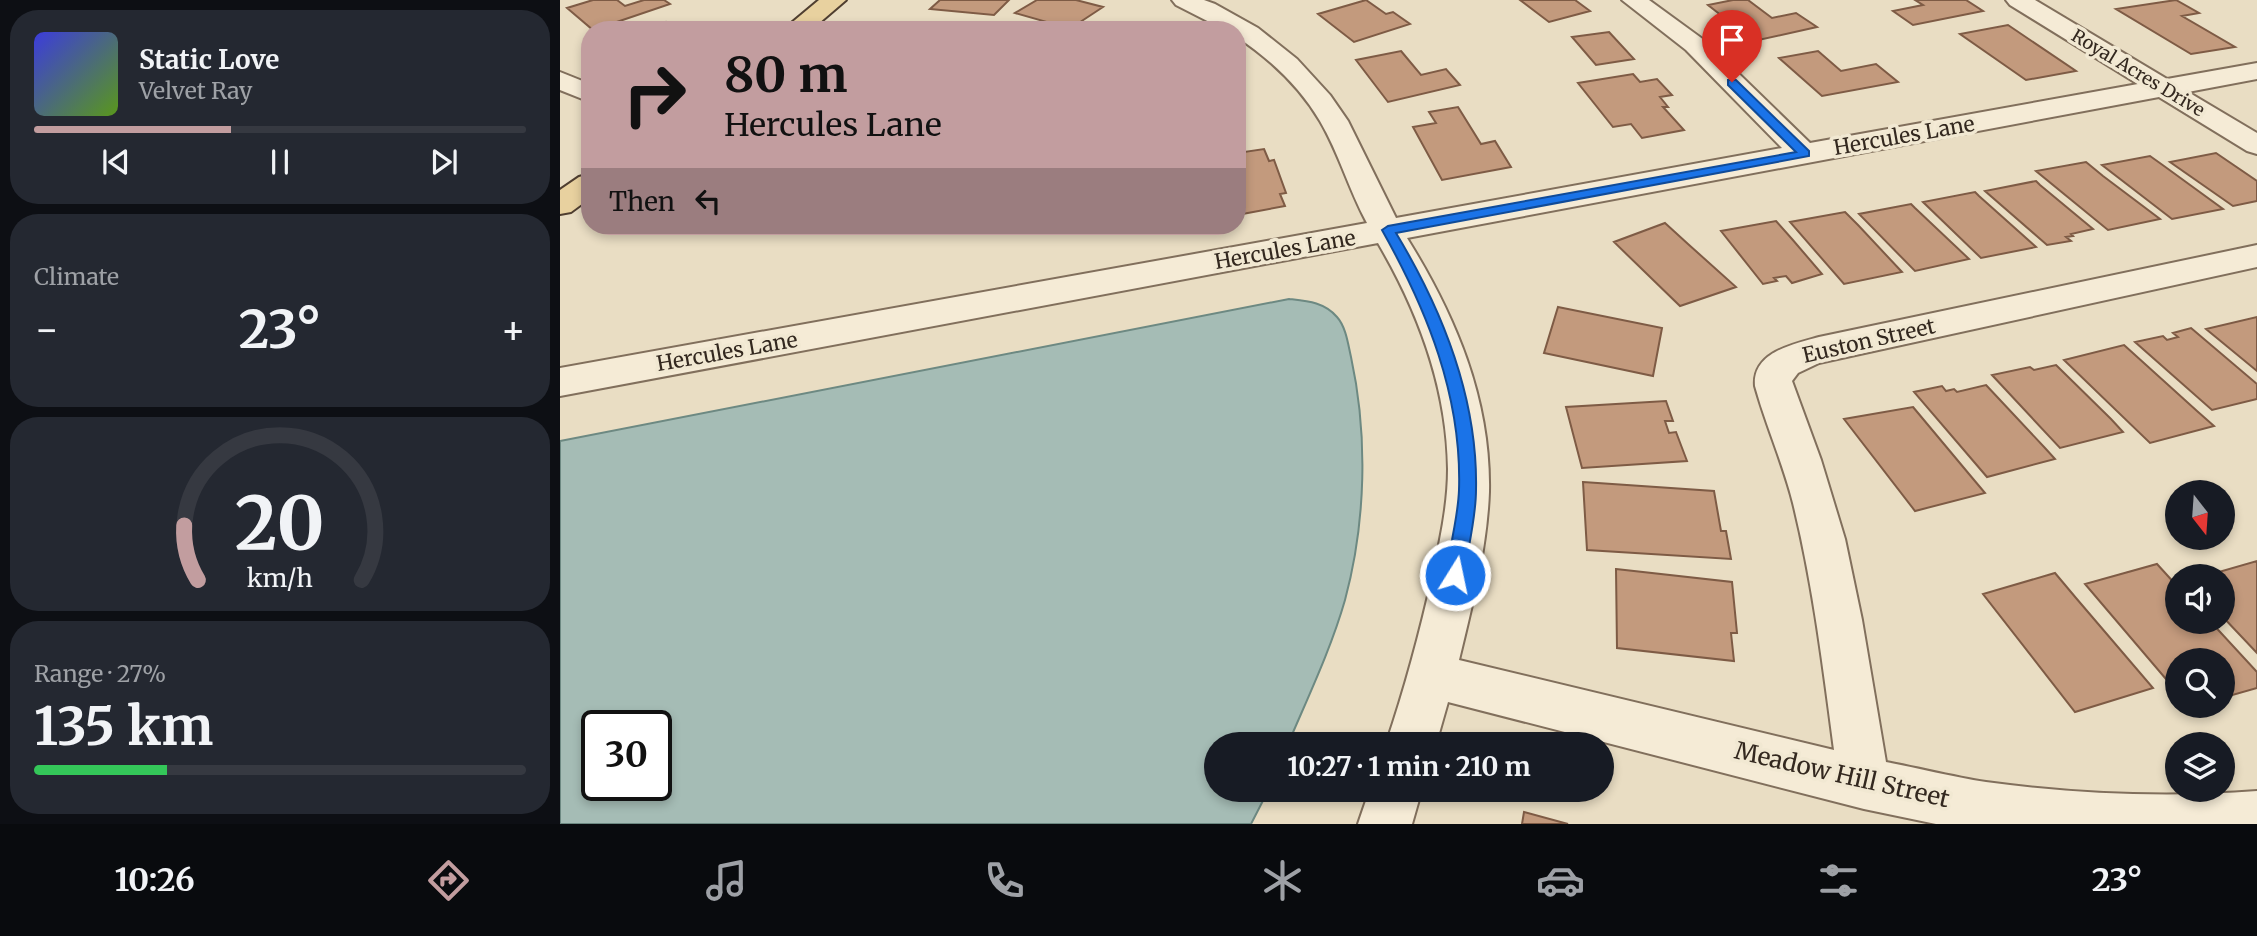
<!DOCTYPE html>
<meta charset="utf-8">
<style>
:root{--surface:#171b24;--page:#242831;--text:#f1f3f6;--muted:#9ea1a6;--line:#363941;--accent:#c29d9f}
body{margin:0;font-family:Merriweather,serif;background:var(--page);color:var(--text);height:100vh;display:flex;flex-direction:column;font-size:26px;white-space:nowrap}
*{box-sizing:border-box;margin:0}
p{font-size:23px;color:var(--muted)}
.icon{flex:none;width:38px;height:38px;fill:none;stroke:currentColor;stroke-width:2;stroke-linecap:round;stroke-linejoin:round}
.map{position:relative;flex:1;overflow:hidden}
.panel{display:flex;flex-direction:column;gap:10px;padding:10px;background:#0d0f14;width:560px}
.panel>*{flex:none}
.top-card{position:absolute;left:21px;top:21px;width:665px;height:214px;border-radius:28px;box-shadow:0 4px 10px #0003;background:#c29d9f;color:#111;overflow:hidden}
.needle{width:46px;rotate:163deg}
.tools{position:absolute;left:1605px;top:480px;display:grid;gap:14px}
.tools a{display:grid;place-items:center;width:70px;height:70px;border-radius:50%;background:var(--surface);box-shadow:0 4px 10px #0003;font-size:35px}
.speed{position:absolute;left:21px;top:710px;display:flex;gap:14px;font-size:35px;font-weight:700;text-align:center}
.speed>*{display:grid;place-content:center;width:91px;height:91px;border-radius:50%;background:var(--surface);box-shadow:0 4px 10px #0003;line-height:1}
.speed .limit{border:4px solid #111;border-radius:10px;background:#fff;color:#111}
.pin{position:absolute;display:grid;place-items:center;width:60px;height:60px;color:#fff;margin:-72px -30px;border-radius:50% 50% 50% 0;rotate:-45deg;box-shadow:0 0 7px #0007}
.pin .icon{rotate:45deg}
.me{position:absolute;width:77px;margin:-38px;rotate:10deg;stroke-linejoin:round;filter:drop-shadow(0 0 5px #0008)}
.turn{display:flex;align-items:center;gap:24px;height:147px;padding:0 28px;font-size:32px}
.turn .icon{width:91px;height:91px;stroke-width:2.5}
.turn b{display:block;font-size:49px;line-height:60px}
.then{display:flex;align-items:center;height:66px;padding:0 28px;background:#0003;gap:14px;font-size:26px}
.big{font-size:52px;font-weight:700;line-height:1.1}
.panel .card{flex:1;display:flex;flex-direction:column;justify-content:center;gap:10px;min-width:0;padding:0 24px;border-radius:28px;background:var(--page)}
.panel .dial{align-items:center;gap:0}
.dial svg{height:182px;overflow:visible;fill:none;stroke:var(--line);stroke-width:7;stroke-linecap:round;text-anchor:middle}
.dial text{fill:var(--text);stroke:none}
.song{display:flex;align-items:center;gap:21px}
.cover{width:84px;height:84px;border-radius:10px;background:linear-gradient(135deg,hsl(240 70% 55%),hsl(90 70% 35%))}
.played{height:7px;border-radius:4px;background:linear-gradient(90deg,var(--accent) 40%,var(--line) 40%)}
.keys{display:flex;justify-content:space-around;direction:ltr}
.heat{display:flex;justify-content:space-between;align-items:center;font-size:38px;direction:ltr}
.charge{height:10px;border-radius:5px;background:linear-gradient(90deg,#34c759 27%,var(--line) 0)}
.trip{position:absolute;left:644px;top:732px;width:410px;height:70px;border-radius:35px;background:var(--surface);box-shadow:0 4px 10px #0003;font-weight:700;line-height:70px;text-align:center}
.tabs{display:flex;height:112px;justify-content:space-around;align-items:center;background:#090b0e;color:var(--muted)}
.tabs .icon{width:49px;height:49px}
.tabs .current{color:var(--accent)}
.tabs b{font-size:32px;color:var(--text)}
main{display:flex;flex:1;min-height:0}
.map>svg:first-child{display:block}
.water{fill:#a5bcb5;stroke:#6d8982;stroke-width:2;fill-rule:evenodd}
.building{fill:#c39a7d;stroke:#7e5b45;stroke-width:2}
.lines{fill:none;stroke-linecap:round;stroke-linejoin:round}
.minor-casing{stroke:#816f5c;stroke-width:4}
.major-casing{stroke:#4f3e30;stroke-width:4}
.minor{fill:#f5ebd6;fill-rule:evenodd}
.major{fill:#e8d19f;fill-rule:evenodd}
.route{fill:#1a73e8;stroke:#114b97;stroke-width:2}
.labels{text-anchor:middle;stroke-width:7;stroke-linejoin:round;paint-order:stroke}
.far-street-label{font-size:18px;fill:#33281f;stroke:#f1e8d2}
.street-label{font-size:21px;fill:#33281f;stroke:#f1e8d2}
.near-street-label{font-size:24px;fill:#33281f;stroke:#f1e8d2}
</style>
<main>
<section class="panel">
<div class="card">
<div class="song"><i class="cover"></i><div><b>Static Love</b><p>Velvet Ray</p></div></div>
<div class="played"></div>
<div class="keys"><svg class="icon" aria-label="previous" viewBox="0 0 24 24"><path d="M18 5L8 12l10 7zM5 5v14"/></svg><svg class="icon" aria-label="pause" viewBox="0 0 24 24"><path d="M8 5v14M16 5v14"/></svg><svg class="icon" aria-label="next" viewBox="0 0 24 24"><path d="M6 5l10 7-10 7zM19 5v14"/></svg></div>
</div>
<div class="card"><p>Climate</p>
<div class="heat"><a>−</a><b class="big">23°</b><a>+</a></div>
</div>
<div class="card dial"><svg viewBox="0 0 100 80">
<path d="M14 69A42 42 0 1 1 86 69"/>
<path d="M14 69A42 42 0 0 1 8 45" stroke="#c29d9f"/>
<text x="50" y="56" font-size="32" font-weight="700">20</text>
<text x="50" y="72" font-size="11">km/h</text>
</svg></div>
<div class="card"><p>Range · 27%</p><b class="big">135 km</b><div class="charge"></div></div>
</section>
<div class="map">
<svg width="1697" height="824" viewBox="0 0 1697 824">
<rect width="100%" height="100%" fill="#e9ddc3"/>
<path class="water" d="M729,299C747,301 764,302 777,317C786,327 788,344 791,357C808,435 806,522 785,600C771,649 748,697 728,744H656V789H709L691,824H0V441ZM37,726H96V786H37Z"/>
<path class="building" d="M33,0H57L65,6L84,0H104L110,4L33,30L7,8Z
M380,0H449L434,15L370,9Z
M477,0H516L543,7L508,30H475L487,22L455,13Z
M806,0L826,14L833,12L850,24L794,42L758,14Z
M960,0H1015L1030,11L989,22Z
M1173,0H1188L1212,18L1236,13L1257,27L1194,41L1148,5Z
M1355,0H1406L1423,11L1353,25L1333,11L1363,5Z
M1616,0L1639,13L1622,16L1675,47L1631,54L1556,9Z
M106,22L116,30H83Z
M1448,25L1516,71L1466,80L1400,34Z
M1049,32L1074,59L1036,65L1012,37Z
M841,51L861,75L886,69L900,85L828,102L796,60Z
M1258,51L1281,71L1316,64L1338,82L1262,96L1219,58Z
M1073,74L1080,82L1097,79L1112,95L1100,97L1108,107H1103L1124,130L1082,138L1071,124L1053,127L1018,83Z
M898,107L921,144L935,141L951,167L882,180L853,127L876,123L869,112Z
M704,149L709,161L714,160L726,193L720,194L725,206L677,215V153Z
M1656,153L1697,181V201L1673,206L1610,162Z
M1590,156L1604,166L1663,209L1612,219L1542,165Z
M1526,162L1543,176L1600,219L1548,230L1476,171Z
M1476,181L1480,185L1533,229L1511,234L1513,236L1506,237L1511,241L1487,245L1425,191Z
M1415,192L1419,196L1476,247L1421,258L1363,202Z
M1351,204L1355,208L1409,259L1355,271L1299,214Z
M1285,212L1298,225L1342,272L1284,284L1230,222Z
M1216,221L1232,239L1262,274L1232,283L1226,276L1214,278L1217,281L1203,284L1161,231Z
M1105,223L1128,244L1176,287L1120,306L1054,242Z
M998,307L1102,328L1093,376L984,353Z
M1697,317V371L1646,329Z
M1631,328L1697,384V399L1652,410L1575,342L1603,336L1607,340L1618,337L1613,333Z
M1564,345L1637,411L1654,426L1590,443L1504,360Z
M1496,365L1551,419L1563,432L1500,448L1432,375L1470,367L1474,370Z
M1426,385L1485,448L1495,459L1427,477L1354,392L1382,386L1386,391L1394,389L1397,392Z
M1106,401L1113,421H1105L1109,433L1116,432L1127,461L1022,468L1006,407Z
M1353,407L1409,474L1425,493L1355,511L1284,419Z
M1023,482L1154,491L1161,531H1166L1171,559L1027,550Z
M1697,561V653L1662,616V576H1645Z
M1597,564L1617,586V621H1650L1697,672V688L1662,698V660H1617V692L1525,584Z
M1056,569L1172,582L1177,633H1171L1174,661L1057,648Z
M1495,573L1516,598L1593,688L1515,712L1423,594Z
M964,812L1008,824H962Z"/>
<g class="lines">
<g class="minor-casing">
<path id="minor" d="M612,0H644L655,4L698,28L737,59L770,95L788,121L836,218L1222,148L1126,50L1062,0H1089L1144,40L1250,143L1578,84L1450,5L1446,0H1475L1607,79L1697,63V79L1628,92L1697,133V154L1687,151L1599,97L847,238C895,315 931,399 929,492C927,548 912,606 899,660L1274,750C1263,667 1253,584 1233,503C1223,463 1206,426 1195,386C1192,352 1234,344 1259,337L1697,245V267L1259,363L1238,373L1232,381L1261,460L1285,539L1302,620L1326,762C1359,768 1392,777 1426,782C1515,794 1607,798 1697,791V824H1376L1304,809L888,702L876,744H826C845,688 860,632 873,574C880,540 888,505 888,469C887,388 859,313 818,243L0,396V368L807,223C789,190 779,153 760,121C740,87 710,59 677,37V30H665L616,5Z
M0,72L30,84V102L0,90Z
M810,789H862L852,824H798Z"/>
</g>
<g class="major-casing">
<path id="major" d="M259,0H286L251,30H223Z
M30,174V198L11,212L0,214V190L19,177Z"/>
</g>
<use href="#minor" class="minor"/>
<use href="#major" class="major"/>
</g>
<path class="route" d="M1168,80H1176L1249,151V156L836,233C883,311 918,398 916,490C916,518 908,547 904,575L901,581L895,583L888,581L885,575C890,547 898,518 899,490C902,396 867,310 822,230L828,226L1236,152L1168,85Z"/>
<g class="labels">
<g class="far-street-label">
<text transform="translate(1578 73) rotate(31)" y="6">Royal Acres Drive</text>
</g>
<g class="street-label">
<text transform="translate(1344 136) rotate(-10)" y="7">Hercules Lane</text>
<text transform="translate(725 250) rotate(-10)" y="7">Hercules Lane</text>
<text transform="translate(1309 341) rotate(-13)" y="7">Euston Street</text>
<text transform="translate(167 352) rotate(-10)" y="7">Hercules Lane</text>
</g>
<g class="near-street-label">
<text transform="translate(1282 775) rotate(13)" y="8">Meadow Hill Street</text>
</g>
</g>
</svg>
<div class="tools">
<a><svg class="needle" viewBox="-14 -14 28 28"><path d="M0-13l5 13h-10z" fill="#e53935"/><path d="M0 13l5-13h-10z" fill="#9ea1a6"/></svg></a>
<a><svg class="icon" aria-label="sound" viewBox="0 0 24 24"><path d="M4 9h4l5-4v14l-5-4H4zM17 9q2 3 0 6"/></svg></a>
<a><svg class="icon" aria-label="search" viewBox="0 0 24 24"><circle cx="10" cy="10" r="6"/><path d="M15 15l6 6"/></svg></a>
<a><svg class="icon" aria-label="layers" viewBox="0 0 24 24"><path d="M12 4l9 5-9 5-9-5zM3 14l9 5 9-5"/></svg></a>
</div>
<div class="speed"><div class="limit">30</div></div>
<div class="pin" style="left:1172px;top:82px;background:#d93025"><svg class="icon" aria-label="arrive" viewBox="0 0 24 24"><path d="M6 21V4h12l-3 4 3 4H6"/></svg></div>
<svg class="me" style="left:895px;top:575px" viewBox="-20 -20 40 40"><circle r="17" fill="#1a73e8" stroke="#fff" stroke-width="3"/><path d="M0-11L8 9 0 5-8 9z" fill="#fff"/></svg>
<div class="trip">10:27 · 1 min · 210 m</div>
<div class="top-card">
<div class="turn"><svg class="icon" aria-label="right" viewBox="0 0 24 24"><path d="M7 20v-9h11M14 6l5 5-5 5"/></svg><div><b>80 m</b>Hercules Lane</div></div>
<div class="then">Then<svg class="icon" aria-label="left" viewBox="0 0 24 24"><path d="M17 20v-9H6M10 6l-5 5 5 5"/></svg></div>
</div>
</div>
</main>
<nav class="tabs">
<b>10:26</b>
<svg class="icon current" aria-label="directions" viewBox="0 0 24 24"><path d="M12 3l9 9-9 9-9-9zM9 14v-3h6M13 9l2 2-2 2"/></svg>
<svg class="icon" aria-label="music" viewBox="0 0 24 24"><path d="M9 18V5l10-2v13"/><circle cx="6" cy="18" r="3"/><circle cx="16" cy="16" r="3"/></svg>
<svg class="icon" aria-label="phone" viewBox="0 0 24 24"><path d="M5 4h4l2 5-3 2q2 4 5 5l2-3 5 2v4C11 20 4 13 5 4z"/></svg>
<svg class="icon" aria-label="climate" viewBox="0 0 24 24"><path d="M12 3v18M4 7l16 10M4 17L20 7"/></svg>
<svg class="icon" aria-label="car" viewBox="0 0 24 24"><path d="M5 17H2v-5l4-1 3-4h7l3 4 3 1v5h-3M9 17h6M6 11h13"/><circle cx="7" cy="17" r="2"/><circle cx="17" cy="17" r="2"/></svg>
<svg class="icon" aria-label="filters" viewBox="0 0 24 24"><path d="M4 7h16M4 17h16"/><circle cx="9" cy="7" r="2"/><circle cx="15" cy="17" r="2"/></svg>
<b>23°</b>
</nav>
